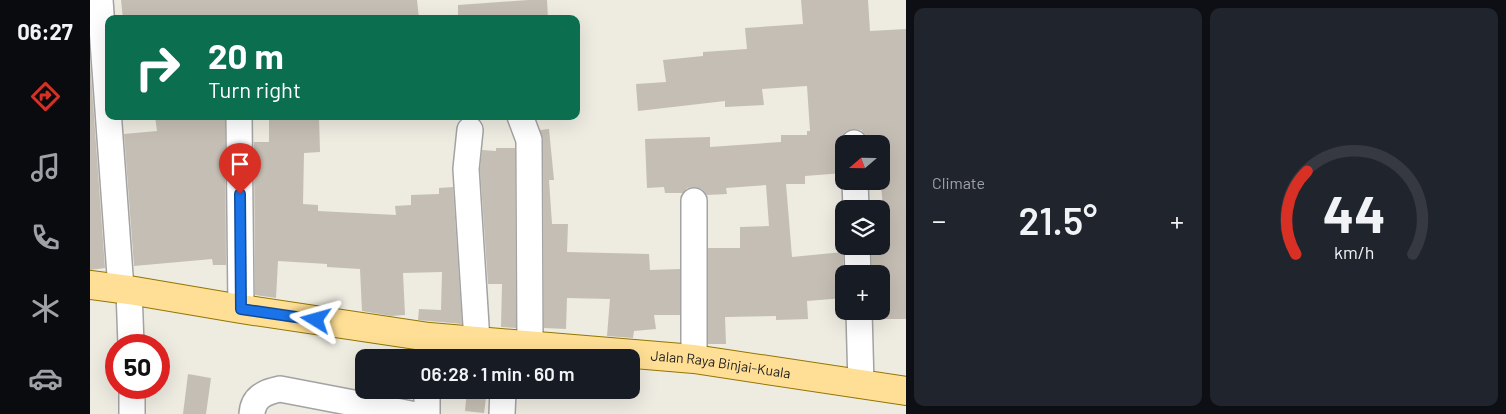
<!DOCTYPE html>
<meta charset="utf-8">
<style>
:root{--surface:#171b24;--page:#20242c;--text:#f1f3f6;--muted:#9ea1a6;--line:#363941;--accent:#d93025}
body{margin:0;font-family:Barlow,sans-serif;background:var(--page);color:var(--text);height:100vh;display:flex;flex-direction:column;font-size:19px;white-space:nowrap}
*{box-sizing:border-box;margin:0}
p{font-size:16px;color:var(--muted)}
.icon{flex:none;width:28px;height:28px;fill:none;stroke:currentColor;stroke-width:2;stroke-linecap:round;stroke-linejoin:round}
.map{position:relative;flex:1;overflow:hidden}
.details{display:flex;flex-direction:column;gap:8px;padding:8px;background:#0d0f14;width:600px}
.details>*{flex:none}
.hud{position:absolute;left:15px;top:15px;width:475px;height:105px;border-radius:10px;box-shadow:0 5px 20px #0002;background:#0b6e4f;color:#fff;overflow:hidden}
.needle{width:32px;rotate:250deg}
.tools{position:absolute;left:745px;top:135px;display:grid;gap:10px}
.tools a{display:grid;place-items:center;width:55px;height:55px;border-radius:10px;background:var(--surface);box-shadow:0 5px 20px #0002;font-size:25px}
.speed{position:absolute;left:15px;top:334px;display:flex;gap:10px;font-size:25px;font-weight:700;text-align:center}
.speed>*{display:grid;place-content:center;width:65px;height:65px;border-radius:50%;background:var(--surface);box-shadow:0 5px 20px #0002;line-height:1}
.speed .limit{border:8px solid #d22;background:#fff;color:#111}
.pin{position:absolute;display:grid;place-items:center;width:42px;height:42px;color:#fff;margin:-51px -21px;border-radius:50% 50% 50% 0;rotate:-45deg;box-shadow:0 0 5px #0007}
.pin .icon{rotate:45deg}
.me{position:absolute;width:55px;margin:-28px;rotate:278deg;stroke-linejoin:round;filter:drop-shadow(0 0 4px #0008)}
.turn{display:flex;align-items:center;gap:18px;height:105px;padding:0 20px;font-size:22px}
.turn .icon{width:65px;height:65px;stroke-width:2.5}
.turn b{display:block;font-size:35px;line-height:42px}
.big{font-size:38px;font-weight:600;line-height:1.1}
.details .tile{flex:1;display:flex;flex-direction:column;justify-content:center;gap:8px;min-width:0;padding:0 18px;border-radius:10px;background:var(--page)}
.details .dial{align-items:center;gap:0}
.dial svg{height:130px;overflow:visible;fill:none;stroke:var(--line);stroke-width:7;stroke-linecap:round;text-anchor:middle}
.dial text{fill:var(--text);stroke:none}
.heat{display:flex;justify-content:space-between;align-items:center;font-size:28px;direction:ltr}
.details .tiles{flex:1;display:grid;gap:8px;grid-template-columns:repeat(2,1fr)}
.trip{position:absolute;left:265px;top:349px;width:285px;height:50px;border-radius:10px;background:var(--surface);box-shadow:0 5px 20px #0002;font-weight:600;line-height:50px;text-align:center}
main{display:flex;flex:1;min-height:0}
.dock{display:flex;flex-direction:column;width:90px;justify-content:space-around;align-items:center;background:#090b0e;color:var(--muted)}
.dock .icon{width:35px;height:35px}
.dock .on{color:var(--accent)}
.dock b{font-size:22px;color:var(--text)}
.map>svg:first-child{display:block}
.building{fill:#c5beb4}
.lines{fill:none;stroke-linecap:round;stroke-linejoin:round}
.minor-casing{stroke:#a3a3a3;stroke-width:28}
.major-casing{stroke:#937600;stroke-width:30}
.minor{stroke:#fff;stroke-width:25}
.major{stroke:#ffdf95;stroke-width:28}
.route-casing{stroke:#114b97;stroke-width:12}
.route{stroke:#1a73e8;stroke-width:9}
.labels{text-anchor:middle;stroke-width:4.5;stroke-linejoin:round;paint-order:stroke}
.street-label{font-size:14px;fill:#1c1c1c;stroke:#fff}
</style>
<main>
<nav class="dock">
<b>06:27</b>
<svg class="icon on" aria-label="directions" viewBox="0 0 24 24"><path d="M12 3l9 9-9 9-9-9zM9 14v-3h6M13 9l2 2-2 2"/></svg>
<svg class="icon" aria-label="music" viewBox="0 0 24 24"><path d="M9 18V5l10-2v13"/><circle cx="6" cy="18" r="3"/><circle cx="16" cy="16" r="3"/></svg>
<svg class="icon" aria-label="phone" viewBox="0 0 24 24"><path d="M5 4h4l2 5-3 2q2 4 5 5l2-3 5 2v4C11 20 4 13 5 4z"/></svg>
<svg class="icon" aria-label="climate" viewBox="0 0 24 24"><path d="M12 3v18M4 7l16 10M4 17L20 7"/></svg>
<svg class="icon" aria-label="car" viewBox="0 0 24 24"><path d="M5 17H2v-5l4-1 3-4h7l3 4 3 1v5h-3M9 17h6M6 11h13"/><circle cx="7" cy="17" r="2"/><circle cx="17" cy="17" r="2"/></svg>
</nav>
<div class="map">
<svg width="816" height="414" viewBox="0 0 816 414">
<rect width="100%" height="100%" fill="#eeebe1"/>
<path class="building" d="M31,0H327L329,19H33Z
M438,0H457L458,19H368V5Z
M711,0H778L780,31L816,29V319H791V274H782L781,246H791V226H795L791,187V144H778L776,135L771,130L764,129L756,131L751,136L750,143L753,153V173L715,176V184H696L702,257L753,252L754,298L717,301L718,319L686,320V316L635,317L636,344H618V248H650V227L679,226L676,185L636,188L637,194L617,195L612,189L604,187L597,188L593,193H575L574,187L557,188L555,139L620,137V147L691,142V135H717V131H720L717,86L672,89L674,105L635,107V101L548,111L546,84L576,82L573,60L613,56V52L657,49L655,28L713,24Z
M0,61L15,268L0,270Z
M65,116H135L136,265H123L122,259L44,266L34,134L67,131Z
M179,116H229L230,152L214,153L213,204L228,205V211L306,215L305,206L321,205V195L349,194V188L363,187L372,324L328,320L329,309L351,310L352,272L313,273L315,315L301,316L272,311L270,269L237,267V264L188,261L186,298L165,295L164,142H179Z
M459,129L464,180H459L462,224H478L477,252L559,254L560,270L590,269V315H564L566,329L544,331L543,338L517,336L520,299L477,298L476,329L454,328L453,140L450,130Z
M406,148H425L426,328L411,327L412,284H398L390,169L392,150L406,151Z
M98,374L121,378L116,414H93Z
M377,390H397L394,413L375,411Z"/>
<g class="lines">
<g class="minor-casing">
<path id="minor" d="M10,0L31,289
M149,116L151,309
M430,116L439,140L440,346
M380,130L376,169L387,341
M764,143V144
M765,181L766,209
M604,201V359
M767,246L768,274
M39,290L41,345
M769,311L771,385
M339,358V337
M42,388V414
M162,414C163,397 175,392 190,389L321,414
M337,414V390
M412,414L413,390"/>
</g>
<g class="major-casing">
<g id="major">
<path id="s1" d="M0,285L39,290L151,309L339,337L604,359L816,391"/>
</g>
</g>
<use href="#minor" class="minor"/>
<use href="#major" class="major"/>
</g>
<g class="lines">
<g class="route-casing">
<path id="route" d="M150,194L151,309L226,320"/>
</g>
<use href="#route" class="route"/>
</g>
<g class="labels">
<g class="street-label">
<text dy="5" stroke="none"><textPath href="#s1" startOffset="636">Jalan Raya Binjai-Kuala</textPath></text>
</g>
</g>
</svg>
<div class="tools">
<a><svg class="needle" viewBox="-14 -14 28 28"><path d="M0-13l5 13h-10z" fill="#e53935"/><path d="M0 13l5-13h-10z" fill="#9ea1a6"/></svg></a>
<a><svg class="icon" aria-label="layers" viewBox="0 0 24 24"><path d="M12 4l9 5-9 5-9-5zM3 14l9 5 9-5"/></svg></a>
<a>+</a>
</div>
<div class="speed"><div class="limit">50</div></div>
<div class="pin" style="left:150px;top:194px;background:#d93025"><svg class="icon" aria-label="arrive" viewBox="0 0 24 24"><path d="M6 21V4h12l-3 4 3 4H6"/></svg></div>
<svg class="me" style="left:226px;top:320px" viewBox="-20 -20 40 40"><path d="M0-17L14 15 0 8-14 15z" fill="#1a73e8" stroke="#fff" stroke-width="4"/></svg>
<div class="trip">06:28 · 1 min · 60 m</div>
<div class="hud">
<div class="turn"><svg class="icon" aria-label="right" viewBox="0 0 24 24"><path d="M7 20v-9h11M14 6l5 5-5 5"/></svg><div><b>20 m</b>Turn right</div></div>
</div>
</div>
<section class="details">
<div class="tiles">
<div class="tile"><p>Climate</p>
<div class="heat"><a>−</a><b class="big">21.5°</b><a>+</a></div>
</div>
<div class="tile dial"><svg viewBox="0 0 100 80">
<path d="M14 69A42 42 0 1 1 86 69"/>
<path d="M14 69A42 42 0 0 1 21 18" stroke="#d93025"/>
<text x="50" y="56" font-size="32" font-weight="700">44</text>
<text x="50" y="72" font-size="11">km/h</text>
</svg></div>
</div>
</section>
</main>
